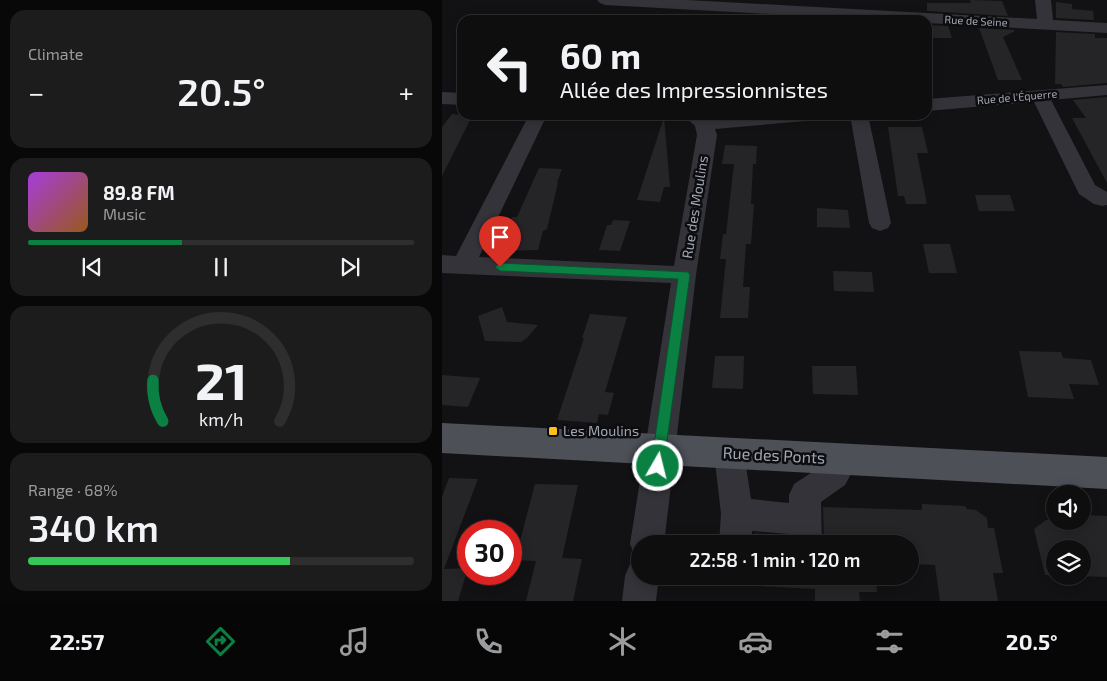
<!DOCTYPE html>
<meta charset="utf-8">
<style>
:root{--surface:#0e0e0f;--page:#1c1c1d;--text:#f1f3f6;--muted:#9b9c9e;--line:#2e2e2f;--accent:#0b8043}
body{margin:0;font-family:"Exo 2",sans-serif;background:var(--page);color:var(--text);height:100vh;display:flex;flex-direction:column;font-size:19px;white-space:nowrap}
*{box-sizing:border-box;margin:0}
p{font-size:16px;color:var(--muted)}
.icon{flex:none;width:28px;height:28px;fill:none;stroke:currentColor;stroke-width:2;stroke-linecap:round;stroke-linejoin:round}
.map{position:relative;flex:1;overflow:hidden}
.details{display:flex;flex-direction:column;gap:10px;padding:10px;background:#080808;width:442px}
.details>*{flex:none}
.top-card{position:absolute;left:15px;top:15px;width:475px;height:105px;border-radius:15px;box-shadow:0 2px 12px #0003,0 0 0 1px var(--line);background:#0e0e0f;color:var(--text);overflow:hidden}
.buttons{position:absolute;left:604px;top:485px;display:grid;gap:10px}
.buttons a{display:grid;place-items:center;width:45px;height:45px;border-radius:50%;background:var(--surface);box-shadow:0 2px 12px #0003,0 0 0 1px var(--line);font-size:25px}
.speed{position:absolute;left:15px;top:520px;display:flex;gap:10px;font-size:25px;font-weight:700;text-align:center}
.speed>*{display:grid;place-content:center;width:65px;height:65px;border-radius:50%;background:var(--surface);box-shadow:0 2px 12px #0003,0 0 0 1px var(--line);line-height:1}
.speed .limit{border:8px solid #d22;background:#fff;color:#111}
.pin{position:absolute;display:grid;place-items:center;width:42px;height:42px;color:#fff;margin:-51px -21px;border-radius:50% 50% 50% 0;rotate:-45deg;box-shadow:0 0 5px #0007}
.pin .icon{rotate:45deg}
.me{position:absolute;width:55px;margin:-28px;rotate:8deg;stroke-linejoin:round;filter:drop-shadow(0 0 4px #0008)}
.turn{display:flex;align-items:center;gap:18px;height:105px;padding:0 20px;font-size:22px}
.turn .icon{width:65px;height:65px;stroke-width:2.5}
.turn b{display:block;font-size:35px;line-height:42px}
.big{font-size:38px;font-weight:600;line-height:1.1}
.details .tile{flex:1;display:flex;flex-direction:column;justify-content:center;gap:8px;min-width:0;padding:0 18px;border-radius:15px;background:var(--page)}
.details .dial{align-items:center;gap:0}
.dial svg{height:130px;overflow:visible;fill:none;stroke:var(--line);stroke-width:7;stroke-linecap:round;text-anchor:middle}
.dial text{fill:var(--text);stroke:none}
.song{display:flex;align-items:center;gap:15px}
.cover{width:60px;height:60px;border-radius:8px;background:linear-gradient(135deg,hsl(280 70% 55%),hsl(30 70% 35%))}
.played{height:5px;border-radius:2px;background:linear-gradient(90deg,var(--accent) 40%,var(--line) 40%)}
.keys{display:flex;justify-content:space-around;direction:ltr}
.heat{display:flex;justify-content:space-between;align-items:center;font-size:28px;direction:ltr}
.charge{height:8px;border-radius:4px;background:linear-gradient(90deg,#34c759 68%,var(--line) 0)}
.trip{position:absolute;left:189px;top:535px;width:288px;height:50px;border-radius:25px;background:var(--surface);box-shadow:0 2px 12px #0003,0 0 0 1px var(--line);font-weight:600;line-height:50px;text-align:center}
.tabs{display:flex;height:80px;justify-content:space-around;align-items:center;background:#060606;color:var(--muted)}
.tabs .icon{width:35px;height:35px}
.tabs .selected{color:var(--accent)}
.tabs b{font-size:22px;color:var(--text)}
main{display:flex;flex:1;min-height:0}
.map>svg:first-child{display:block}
.building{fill:#252528}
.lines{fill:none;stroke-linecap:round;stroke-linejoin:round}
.minor{fill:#333339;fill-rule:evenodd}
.major{fill:#4e5058;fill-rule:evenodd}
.route{fill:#0b8043;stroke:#07532c}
.poi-dot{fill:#fdbf20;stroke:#0d0d0f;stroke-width:2}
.labels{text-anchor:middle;stroke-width:5;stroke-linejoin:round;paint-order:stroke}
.far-street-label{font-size:11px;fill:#a2a7b5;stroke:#0d0d0f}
.street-label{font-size:14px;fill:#a2a7b5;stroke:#0d0d0f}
.poi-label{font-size:14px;fill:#a2a7b5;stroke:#0d0d0f;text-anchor:start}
.near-street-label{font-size:16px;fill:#a2a7b5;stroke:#0d0d0f}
</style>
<main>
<section class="details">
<div class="tile"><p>Climate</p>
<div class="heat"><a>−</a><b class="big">20.5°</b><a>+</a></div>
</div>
<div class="tile">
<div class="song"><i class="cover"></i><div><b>89.8 FM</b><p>Music</p></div></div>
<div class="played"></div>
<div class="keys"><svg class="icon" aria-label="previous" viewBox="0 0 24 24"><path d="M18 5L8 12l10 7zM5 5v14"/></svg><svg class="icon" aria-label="pause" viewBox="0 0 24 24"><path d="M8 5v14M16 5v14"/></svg><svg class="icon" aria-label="next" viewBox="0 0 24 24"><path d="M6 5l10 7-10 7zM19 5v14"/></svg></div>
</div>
<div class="tile dial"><svg viewBox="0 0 100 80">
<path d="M14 69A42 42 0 1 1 86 69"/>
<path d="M14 69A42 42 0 0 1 8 44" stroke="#0b8043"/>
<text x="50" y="56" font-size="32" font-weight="700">21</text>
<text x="50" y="72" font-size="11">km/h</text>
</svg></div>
<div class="tile"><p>Range · 68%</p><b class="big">340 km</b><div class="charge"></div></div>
</section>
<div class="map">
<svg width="665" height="601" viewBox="0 0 665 601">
<rect width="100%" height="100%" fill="#121214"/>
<path class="building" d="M528,0L560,1L566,16L485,11V3H529Z
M614,2L630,4V9L651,11L652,20L614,18Z
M485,25L506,26L510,38H485Z
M537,28L572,30L573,31L561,37L580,80H556Z
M614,32L653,34V38H665V83L621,87L619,84H613Z
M665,97V183L630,118H644L631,100Z
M10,114L30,116L0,176V127Z
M222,117L228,187H222L218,202L195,200Z
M446,127H480L486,153H475L485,204H464L462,196H456Z
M283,145L315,146L314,164H311L309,204H312L309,244H304L301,287H308L306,318H278L284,259H278L281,234H284L292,164H280Z
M97,168L120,169L115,183H116L105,229L101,231L96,250L59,251L70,217H75Z
M533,195H568L573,211H537Z
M375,208L406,210L408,228L375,227Z
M171,220L188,221L178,251L157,250L165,225H169Z
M481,244H508L515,273H487Z
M391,271L430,272L432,292L392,291Z
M60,307L65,322L96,325L85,338L79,342L43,341L36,316Z
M148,314L185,317L163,392L172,393L166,415L157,414L155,423L115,420L142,338H140Z
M577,351L619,352L621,358L649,360L657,385L627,384L632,399L586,397Z
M273,356H302L301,389L270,388Z
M370,366H414L416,395L371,394Z
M0,375L38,378L26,407L0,405Z
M7,478L36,479L2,569L26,568L16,601H0V497Z
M93,484L136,485L120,558L140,559L131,601H84L94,561L73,560Z
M480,504L523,506L525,509L534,510L545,518L546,528H552L561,573H551L556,601H498L493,565L468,564V544H382L381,507L480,510Z
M640,515L665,516V577L637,576H640V549H612V575H603L592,529L604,520L640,521Z
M312,533L345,536L344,544H312Z
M300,576H434L435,592H417L418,601H373V589L299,585Z"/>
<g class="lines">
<path class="minor" d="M155,0H245L595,19L593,0H609L611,20L665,23V33L485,23V20H438L163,5L158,3Z
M665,85V95L609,100L653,185L665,192V205L660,206L652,204L637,194L592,102L485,111V99Z
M0,92L20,93V105L0,104Z
M87,115H105L37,257L232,266L255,135L253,126L241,115H262L266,118L299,115H373L371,119L364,121L273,129L275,135L254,275L222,544H198V557L193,556L188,544L229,283L0,273V255L14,256Z
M408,115H426L449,223L446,228L438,231L430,228L427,223Z
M287,439L298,443L302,453L309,499L347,503V495L352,484L381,465L391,449L402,445L413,449L417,459L403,485L379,502L380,544H346L347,534L310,531V544H277L279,514L272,453L276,443Z
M198,560V576H217L214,601H180L183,576L188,564Z"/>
<path class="major" d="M0,423L665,457V489L0,453Z"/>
</g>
<path class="route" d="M58,263L246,272L248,275L221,470L216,472L211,470L209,466L236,279L58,271L53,267Z"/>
<rect class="poi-dot" x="106" y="426" width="10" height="10" rx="2.5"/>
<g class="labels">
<g class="far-street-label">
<text transform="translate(534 21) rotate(3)" y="4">Rue de Seine</text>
<text transform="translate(575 97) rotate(-5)" y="4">Rue de l'Équerre</text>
</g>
<g class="street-label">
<text transform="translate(253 207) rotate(-81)" y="5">Rue des Moulins</text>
</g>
<g class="poi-label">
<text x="121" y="436">Les Moulins</text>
</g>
<g class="near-street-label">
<text transform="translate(332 455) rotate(3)" y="6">Rue des Ponts</text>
</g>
</g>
</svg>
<div class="buttons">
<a><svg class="icon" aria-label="sound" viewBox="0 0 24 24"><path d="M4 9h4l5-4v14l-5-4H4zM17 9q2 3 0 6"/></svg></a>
<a><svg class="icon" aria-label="layers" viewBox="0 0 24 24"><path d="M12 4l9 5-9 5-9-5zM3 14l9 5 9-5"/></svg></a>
</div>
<div class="speed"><div class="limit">30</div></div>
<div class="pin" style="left:58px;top:267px;background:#d93025"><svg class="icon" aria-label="arrive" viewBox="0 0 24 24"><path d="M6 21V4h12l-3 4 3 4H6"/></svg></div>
<svg class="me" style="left:216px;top:466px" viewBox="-20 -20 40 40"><circle r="17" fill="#0b8043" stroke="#fff" stroke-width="3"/><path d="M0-11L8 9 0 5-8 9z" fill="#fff"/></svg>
<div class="trip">22:58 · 1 min · 120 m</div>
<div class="top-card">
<div class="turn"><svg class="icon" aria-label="left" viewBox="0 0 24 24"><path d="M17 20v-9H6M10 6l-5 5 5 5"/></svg><div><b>60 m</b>Allée des Impressionnistes</div></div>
</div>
</div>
</main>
<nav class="tabs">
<b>22:57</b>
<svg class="icon selected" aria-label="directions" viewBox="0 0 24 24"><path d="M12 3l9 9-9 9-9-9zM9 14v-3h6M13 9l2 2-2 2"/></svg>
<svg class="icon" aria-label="music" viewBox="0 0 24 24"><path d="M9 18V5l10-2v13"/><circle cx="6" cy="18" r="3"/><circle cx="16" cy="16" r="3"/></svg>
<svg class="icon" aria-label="phone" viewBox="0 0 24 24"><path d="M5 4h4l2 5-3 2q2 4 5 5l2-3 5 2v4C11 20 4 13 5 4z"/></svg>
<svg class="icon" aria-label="climate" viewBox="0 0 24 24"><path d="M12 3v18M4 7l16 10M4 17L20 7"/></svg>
<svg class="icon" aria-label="car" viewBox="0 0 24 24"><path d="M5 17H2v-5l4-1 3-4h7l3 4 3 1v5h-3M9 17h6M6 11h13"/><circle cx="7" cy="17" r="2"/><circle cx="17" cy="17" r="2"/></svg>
<svg class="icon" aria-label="filters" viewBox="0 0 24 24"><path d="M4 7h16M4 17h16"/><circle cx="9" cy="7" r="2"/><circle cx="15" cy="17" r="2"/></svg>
<b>20.5°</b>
</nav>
